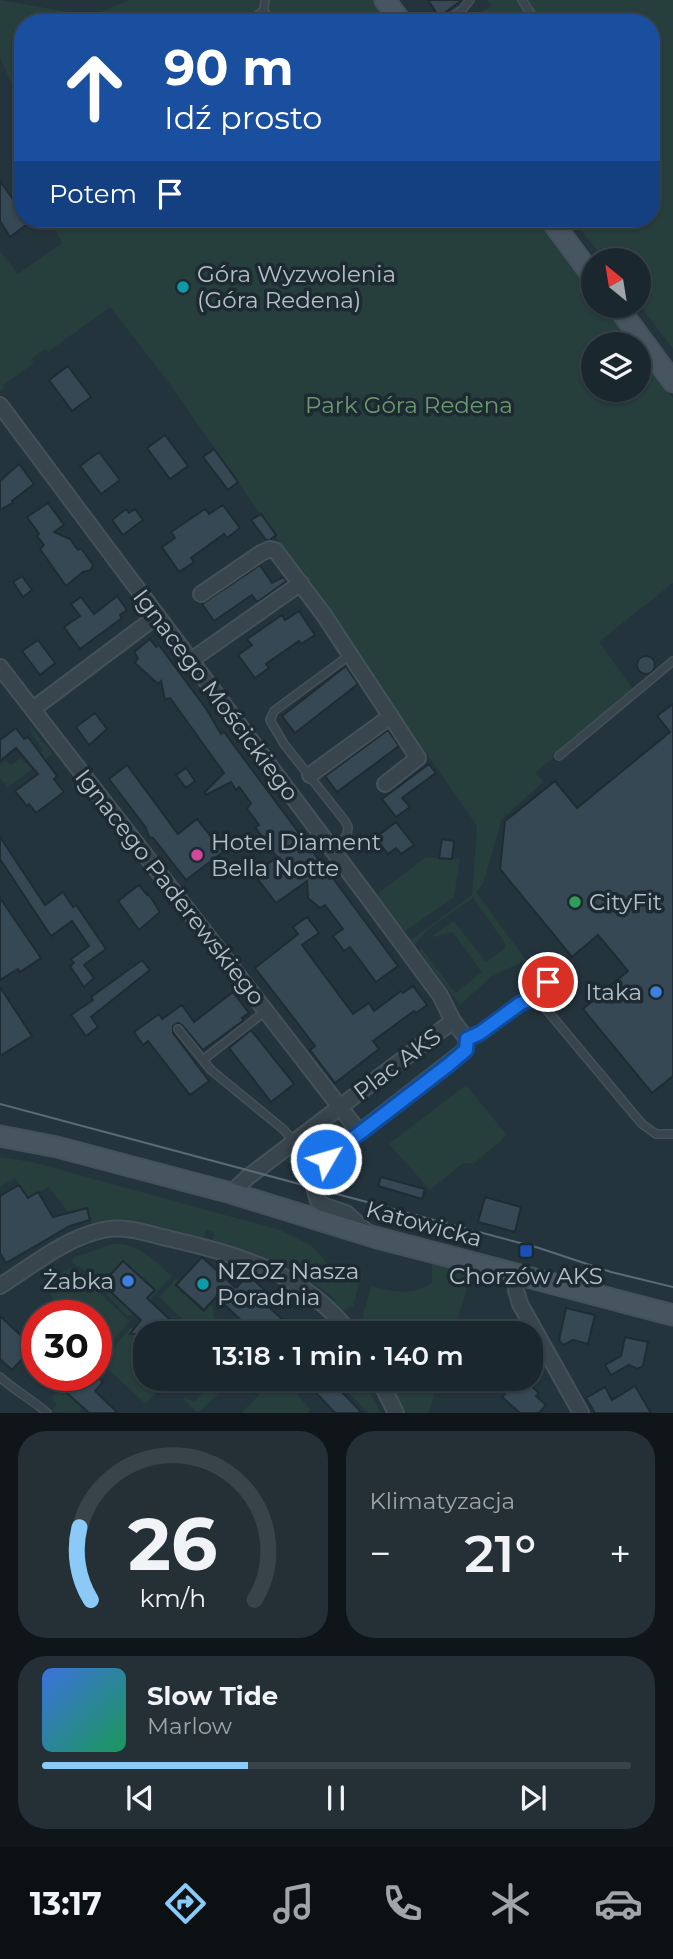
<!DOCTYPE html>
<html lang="pl">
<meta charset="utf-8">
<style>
:root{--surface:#1b272e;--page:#242f36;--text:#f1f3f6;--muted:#a0a5aa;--line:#39444a;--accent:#8bc9f6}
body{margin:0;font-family:Montserrat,sans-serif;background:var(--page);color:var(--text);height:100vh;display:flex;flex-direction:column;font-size:26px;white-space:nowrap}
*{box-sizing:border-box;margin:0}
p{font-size:23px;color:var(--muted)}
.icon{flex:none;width:38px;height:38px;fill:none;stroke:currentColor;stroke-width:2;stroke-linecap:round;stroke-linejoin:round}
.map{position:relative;height:1413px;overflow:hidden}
.sheet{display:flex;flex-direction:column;gap:18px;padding:18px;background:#0f1519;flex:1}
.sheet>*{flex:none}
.hud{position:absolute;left:14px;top:14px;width:646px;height:214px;border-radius:28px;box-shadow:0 2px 5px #0004,0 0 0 2px var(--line);background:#1a4fa0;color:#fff;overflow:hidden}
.needle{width:46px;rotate:330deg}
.tools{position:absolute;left:581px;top:248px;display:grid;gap:14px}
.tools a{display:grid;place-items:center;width:70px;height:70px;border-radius:50%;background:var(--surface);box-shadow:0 2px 5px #0004,0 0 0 2px var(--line);font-size:35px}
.speed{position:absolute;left:21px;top:1300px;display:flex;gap:14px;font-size:35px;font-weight:700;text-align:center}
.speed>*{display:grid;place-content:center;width:91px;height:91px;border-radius:50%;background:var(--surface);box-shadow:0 2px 5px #0004,0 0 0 2px var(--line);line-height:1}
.speed .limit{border:10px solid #d22;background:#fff;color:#111}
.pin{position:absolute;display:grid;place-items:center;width:60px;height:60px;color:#fff;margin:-30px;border:4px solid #fff;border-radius:50%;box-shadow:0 2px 7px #0007}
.me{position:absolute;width:77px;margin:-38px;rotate:52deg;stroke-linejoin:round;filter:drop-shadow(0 0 5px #0008)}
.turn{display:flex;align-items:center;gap:24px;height:147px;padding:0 35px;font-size:32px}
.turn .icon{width:91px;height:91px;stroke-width:2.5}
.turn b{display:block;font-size:49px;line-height:60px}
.then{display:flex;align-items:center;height:66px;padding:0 35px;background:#0003;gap:14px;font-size:26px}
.big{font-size:52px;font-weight:600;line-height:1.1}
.sheet .tile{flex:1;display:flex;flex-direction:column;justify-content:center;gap:10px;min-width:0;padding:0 24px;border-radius:28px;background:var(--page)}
.sheet .dial{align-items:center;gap:0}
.dial svg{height:182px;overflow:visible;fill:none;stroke:var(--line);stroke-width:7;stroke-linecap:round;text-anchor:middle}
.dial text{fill:var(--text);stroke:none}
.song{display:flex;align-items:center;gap:21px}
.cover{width:84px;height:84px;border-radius:10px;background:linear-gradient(135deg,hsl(220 70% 55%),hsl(150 70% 35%))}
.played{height:7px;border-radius:4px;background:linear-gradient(90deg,var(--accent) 35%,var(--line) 35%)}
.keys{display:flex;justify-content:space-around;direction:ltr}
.heat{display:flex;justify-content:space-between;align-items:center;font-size:38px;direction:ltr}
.sheet .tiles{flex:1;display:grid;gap:18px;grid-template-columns:1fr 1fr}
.tile:last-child{grid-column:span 2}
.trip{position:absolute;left:133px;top:1321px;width:410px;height:70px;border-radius:28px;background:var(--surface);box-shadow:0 2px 5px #0004,0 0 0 2px var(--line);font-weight:600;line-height:70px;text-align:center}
.tabs{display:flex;height:112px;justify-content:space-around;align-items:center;background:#0b1012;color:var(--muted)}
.tabs .icon{width:49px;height:49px}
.tabs .on{color:var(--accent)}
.tabs b{font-size:32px;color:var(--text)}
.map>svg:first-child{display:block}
.green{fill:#263e3c}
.building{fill:#364853;stroke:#1f2c34;stroke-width:2}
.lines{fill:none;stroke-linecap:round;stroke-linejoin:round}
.lane-casing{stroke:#445159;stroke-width:10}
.street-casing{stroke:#445159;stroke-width:18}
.secondary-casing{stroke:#445159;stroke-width:23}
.lane{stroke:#38454d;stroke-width:7}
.street{stroke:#38454d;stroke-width:14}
.secondary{stroke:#465560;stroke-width:19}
.tram{stroke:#5a6a74;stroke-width:2}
.route-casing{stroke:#114b97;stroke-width:18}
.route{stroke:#1a73e8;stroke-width:12}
.culture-dot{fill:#0f9aa8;stroke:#1d2a32;stroke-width:2.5}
.hotel-dot{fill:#d1479c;stroke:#1d2a32;stroke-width:2.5}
.leisure-dot{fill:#2e9e5b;stroke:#1d2a32;stroke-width:2.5}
.shop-dot{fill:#3f7fe0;stroke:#1d2a32;stroke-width:2.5}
.transit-dot{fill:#1a4fb4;stroke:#1d2a32;stroke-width:2.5}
.labels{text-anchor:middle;stroke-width:7;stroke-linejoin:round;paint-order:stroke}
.poi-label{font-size:23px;fill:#b4c0c8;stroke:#1d2a32;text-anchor:start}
.park-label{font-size:23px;fill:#6b996d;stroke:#1d2a32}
.street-label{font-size:23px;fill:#b4c0c8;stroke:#1d2a32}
</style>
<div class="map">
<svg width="673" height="1413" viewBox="0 0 673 1413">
<rect width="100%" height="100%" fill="#24343d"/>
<path class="green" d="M0,0L91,16L129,0H375L392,23H23V109L0,58Z
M487,0H673V349L639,304V261H605L573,219H651V23H464L491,6Z
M56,219H540L593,291V306H604L633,345H593V390H639V352L673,398V583L599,642L634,691L536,772L543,782L502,819L483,884L476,892L526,960L491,977L460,1005L419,950L422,949L455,993L482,972L453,932L434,937L432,936L454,921L486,962L505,948V943L473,898L427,930L415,944L411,940L472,895L477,826L169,383L110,307L48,352L45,349L31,359L34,363L3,385L5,388L0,391V251L18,274L62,243L53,225Z
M31,727L41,740L39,742H43L52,754L7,788L5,785L8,782L4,784L0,778V765L5,760L11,765L20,758L26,763L43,750L31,733Z
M426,857L460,859L454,897L404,932L377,894Z
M466,1085L506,1134L500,1142L473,1164L463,1163L430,1190L389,1144Z
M336,1121L345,1128L344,1137L310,1168L280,1161L330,1123Z
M0,1157L32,1162L280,1230L312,1246L329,1265L362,1274L353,1306L343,1311L334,1303L336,1300C299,1270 258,1252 213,1240L214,1232L206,1230L203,1238C173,1230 144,1221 112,1220V1222L93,1227L87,1208L69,1213L49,1187L28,1198L15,1178L0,1187Z
M112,1244C138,1242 153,1260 172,1276L148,1302L146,1300L155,1289L122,1261L102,1284L133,1313L131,1316H127L82,1269L72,1262L73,1258Z
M432,1264L472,1273L453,1333H364L360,1327L371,1286C393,1292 412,1296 432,1283Z
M71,1267L130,1321L97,1358L96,1316H61L45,1283Z
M176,1278L178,1281L175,1286L203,1312L211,1305L213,1307L215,1327L209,1333H197L159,1297Z
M131,1327L145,1340V1379H168L146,1404L101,1363Z
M202,1379H214L224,1388L198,1413L183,1399L185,1397L194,1402L209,1386Z
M355,1379H362L381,1413H368L344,1388Z
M387,1379H439L429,1413H402Z
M284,1380L311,1410L307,1413H241L269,1385H278Z
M62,1388L82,1406L80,1413L50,1412L57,1404L51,1398Z"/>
<path class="building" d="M428,0H462L439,17Z
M0,181L23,213V219H27L30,222L10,237L0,221Z
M68,366L91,397L72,411L49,380Z
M165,435L188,466L170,479L147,448Z
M214,449L238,482L228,490L203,457Z
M99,452L120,480L101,494L80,466Z
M19,464L34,484L12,501L13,503L0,510V481Z
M48,503L64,525L54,532L70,539L78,550L81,548L93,565L91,570L83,572L66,586L40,549L44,545L37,536L39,534L27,517Z
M223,505L240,528L227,538L224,534L191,558L194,562L179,572L162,547L175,538L171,532L205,509L209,514Z
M126,509L129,513L135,509L143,520L123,535L112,520Z
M261,514L276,535L270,540H266L251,520Z
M260,565L272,583L283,577L287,581L257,602L252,595L214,621L202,604Z
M22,576L32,590L23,597L13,582Z
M117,596L127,610L120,615L122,618L80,649L64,627L80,616L71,604L81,597L94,614Z
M299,611L315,635L301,644L299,641L283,652L266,664L269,668L255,678L238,655L252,645L247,639L282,615L285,620Z
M150,639L156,647L159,645L207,710L221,734L224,732L319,860L316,862L329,879L332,877L398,966L376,982L350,947L344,951L333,936L343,929L325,905L320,908L308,898L307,881L276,903L254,874L277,857L255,827L259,825L247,809L251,803L239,787L236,790L231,782L206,795L205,792L224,773L170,698L165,700L161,681L158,684L135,663L138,658L134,652Z
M38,640L55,663L40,675L22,651Z
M637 665a9 9 0 1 1 18 0a9 9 0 1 1-18 0Z
M346,666L358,684L295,733L282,716Z
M673,704V1076L652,1093L583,1009L628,971L598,935L572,957L500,869L505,821L555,781L577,808L670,732L657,716Z
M95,713L107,729L89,745L76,727Z
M16,728L24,739L28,737L37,749L57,776L54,779L64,792L36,813L29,804L27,806L15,791L38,774L16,748L0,761V740Z
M388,730L399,746L337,792L325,776Z
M429,764L436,773L402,798L410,807L396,817L382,799Z
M127,765L178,834L197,819L223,852L186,880L153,838L149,837L146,828L109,779Z
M186,768L195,781L186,788L176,775Z
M396,822L414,845L401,854L396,848L388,854L375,838Z
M0,837L45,905L63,892L73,907L76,905L106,949L84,965L94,978L84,987L70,966L74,963L71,959L89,946L72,921L51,936L0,859Z
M442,839L454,841L452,859L439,858Z
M139,885L147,895L148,893L160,912L139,930L118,901Z
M0,898L41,958L20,972L18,969L0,980Z
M307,917L319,933L302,945L353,1014L369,1003L374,1011L401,991L403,993L413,986L427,1005L416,1013L414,1011L373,1041L379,1049L335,1083L310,1050L315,1046L255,968L298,934L293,927Z
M142,960L150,970L91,1017L98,1027L86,1036L71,1015L93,1000L91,997Z
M0,987L32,1036L0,1056Z
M233,992L249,1013L242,1018L244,1020L203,1050L182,1025L178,1023L173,1026V1033L209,1081L190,1095L148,1041L143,1045L134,1032L159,1014L162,1019L182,1005L194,1022Z
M251,1030L294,1084L271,1102L229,1048Z
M381,1177L425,1189L422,1199L378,1186Z
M19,1185L28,1198L38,1192L53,1217L87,1208L90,1220L70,1226L6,1263L0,1253V1196Z
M485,1197L521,1207L515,1232L478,1222Z
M202,1257L236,1288L248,1275L276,1300L269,1307L298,1334H256L216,1297L204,1310L176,1285Z
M123,1261L155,1290L147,1298L185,1334H130L141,1320L102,1284Z
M566,1308L595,1315L588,1344L573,1340L563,1345L559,1340Z
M0,1316L33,1347L12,1370L0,1359Z
M625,1337L648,1342L643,1366L637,1369L629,1365L611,1375L605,1365L621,1356Z
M48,1376H96L103,1382L95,1391L118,1413H89Z
M220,1379H246L234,1392Z
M303,1379H345L337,1387L362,1413H335Z
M517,1380L525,1387L528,1383L539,1393L536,1396L546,1405L539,1413H520L502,1397Z
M635,1386L651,1413H595L586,1398L605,1387L612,1400Z"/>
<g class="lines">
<g class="lane-casing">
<path id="lane" d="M265,0L264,10L270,23
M522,0L537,23
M248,23L264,10
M443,23L462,10L470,0
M559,756L673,661
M331,849L347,836L348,827L345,821L284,744L270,720L274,711L350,655
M529,1000L535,991L562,973
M178,1029L211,1070L284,1130L294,1142
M467,1039C482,1032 517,1000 530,1000C533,1000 537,1002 541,1003L642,1124L656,1134H673
M204,1059L258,1017
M0,1377C15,1391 32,1399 47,1413"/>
</g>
<g class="street-casing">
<path id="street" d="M0,405L367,896L440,995L453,1021L467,1039L465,1050L325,1159L316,1170L313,1184L318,1201L325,1206L346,1213L369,1234
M201,594L261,553L270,549L275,550L324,615L418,758L385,784
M190,661L301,583
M0,667L360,1133
M33,709L157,616
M310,775L391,716
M231,1193L248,1177L453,1021
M0,1286C32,1266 65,1238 103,1230C126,1225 149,1234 171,1239C243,1256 304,1273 351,1334
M516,1290L520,1304L581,1413
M379,1379L396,1413"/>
</g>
<g class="secondary-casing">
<path id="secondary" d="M385,0L402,23
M550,219L593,277
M617,306L673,382
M0,1136L57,1147L231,1193L374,1237L673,1315"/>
</g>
<use href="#lane" class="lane"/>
<use href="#street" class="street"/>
<use href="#secondary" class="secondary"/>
<path class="tram" d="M0,1104L539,1248L611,1272L673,1287"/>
</g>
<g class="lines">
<g class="route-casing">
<path id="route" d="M326,1159L447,1066L466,1050L467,1039L480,1033L521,1003L529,1000L535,991L548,982"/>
</g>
<use href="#route" class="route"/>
</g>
<g class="culture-dot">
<circle cx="183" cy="287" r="7"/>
<circle cx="203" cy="1284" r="7"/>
</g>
<circle class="hotel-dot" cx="197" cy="855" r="7"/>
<circle class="leisure-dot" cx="575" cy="902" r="7"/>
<g class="shop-dot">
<circle cx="656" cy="992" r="7"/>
<circle cx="128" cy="1281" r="7"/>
</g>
<rect class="transit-dot" x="519" y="1244" width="14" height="14" rx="3.5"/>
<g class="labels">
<g class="poi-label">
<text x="197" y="282">Góra Wyzwolenia<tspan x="197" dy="26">(Góra Redena)</tspan></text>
<text x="211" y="850">Hotel Diament<tspan x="211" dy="26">Bella Notte</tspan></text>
<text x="589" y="910">CityFit</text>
<text x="642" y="1000" text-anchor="end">Itaka</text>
<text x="217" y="1279">NZOZ Nasza<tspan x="217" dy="26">Poradnia</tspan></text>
<text x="526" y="1284" text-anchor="middle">Chorzów AKS</text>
<text x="114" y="1289" text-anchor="end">Żabka</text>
</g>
<g class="park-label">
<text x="409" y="413">Park Góra Redena</text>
</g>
<g class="street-label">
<text transform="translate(216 695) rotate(53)" y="8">Ignacego Mościckiego</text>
<text transform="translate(170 887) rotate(52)" y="8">Ignacego Paderewskiego</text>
<text transform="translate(397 1064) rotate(-37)" y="8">Plac AKS</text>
<text transform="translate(424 1224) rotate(15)" y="8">Katowicka</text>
</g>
</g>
</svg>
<div class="tools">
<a><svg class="needle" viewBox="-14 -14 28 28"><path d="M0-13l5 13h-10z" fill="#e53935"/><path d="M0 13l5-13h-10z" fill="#a0a5aa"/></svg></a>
<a><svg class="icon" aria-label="layers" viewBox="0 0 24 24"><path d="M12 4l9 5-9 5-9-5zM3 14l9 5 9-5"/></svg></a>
</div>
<div class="speed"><div class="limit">30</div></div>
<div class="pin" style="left:548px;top:982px;background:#d93025"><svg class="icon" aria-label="arrive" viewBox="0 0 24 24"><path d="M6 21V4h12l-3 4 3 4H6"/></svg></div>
<svg class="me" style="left:326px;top:1159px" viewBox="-20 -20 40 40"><circle r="17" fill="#1a73e8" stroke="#fff" stroke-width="3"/><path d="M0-11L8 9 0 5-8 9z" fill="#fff"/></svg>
<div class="trip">13:18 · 1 min · 140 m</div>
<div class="hud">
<div class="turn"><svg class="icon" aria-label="ahead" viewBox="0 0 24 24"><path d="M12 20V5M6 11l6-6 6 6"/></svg><div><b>90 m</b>Idź prosto</div></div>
<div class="then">Potem<svg class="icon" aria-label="arrive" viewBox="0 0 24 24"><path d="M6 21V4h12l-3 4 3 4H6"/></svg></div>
</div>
</div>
<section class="sheet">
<div class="tiles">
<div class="tile dial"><svg viewBox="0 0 100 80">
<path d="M14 69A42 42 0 1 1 86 69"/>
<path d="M14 69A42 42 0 0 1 9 37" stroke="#8bc9f6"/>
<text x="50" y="56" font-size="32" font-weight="700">26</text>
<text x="50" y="72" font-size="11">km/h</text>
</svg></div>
<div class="tile"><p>Klimatyzacja</p>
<div class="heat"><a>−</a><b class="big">21°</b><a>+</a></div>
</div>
<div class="tile">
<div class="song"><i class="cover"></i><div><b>Slow Tide</b><p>Marlow</p></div></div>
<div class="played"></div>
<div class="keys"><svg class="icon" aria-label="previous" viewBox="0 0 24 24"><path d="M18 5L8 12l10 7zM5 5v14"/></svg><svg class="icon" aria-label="pause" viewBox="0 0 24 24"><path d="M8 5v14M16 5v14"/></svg><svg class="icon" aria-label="next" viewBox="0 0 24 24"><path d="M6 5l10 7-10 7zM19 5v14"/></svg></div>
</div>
</div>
</section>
<nav class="tabs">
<b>13:17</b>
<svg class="icon on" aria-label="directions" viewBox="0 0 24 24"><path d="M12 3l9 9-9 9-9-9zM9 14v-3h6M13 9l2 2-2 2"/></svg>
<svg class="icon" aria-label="music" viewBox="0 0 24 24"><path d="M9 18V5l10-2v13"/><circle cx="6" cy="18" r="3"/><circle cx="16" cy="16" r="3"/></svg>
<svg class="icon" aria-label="phone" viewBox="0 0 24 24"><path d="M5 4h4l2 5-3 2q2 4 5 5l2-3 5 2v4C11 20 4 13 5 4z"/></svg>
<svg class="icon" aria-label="climate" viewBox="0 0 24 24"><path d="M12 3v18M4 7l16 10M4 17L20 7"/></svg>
<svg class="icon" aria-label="car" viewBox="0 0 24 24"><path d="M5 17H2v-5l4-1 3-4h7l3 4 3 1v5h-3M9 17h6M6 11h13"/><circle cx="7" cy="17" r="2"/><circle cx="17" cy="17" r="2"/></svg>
</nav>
